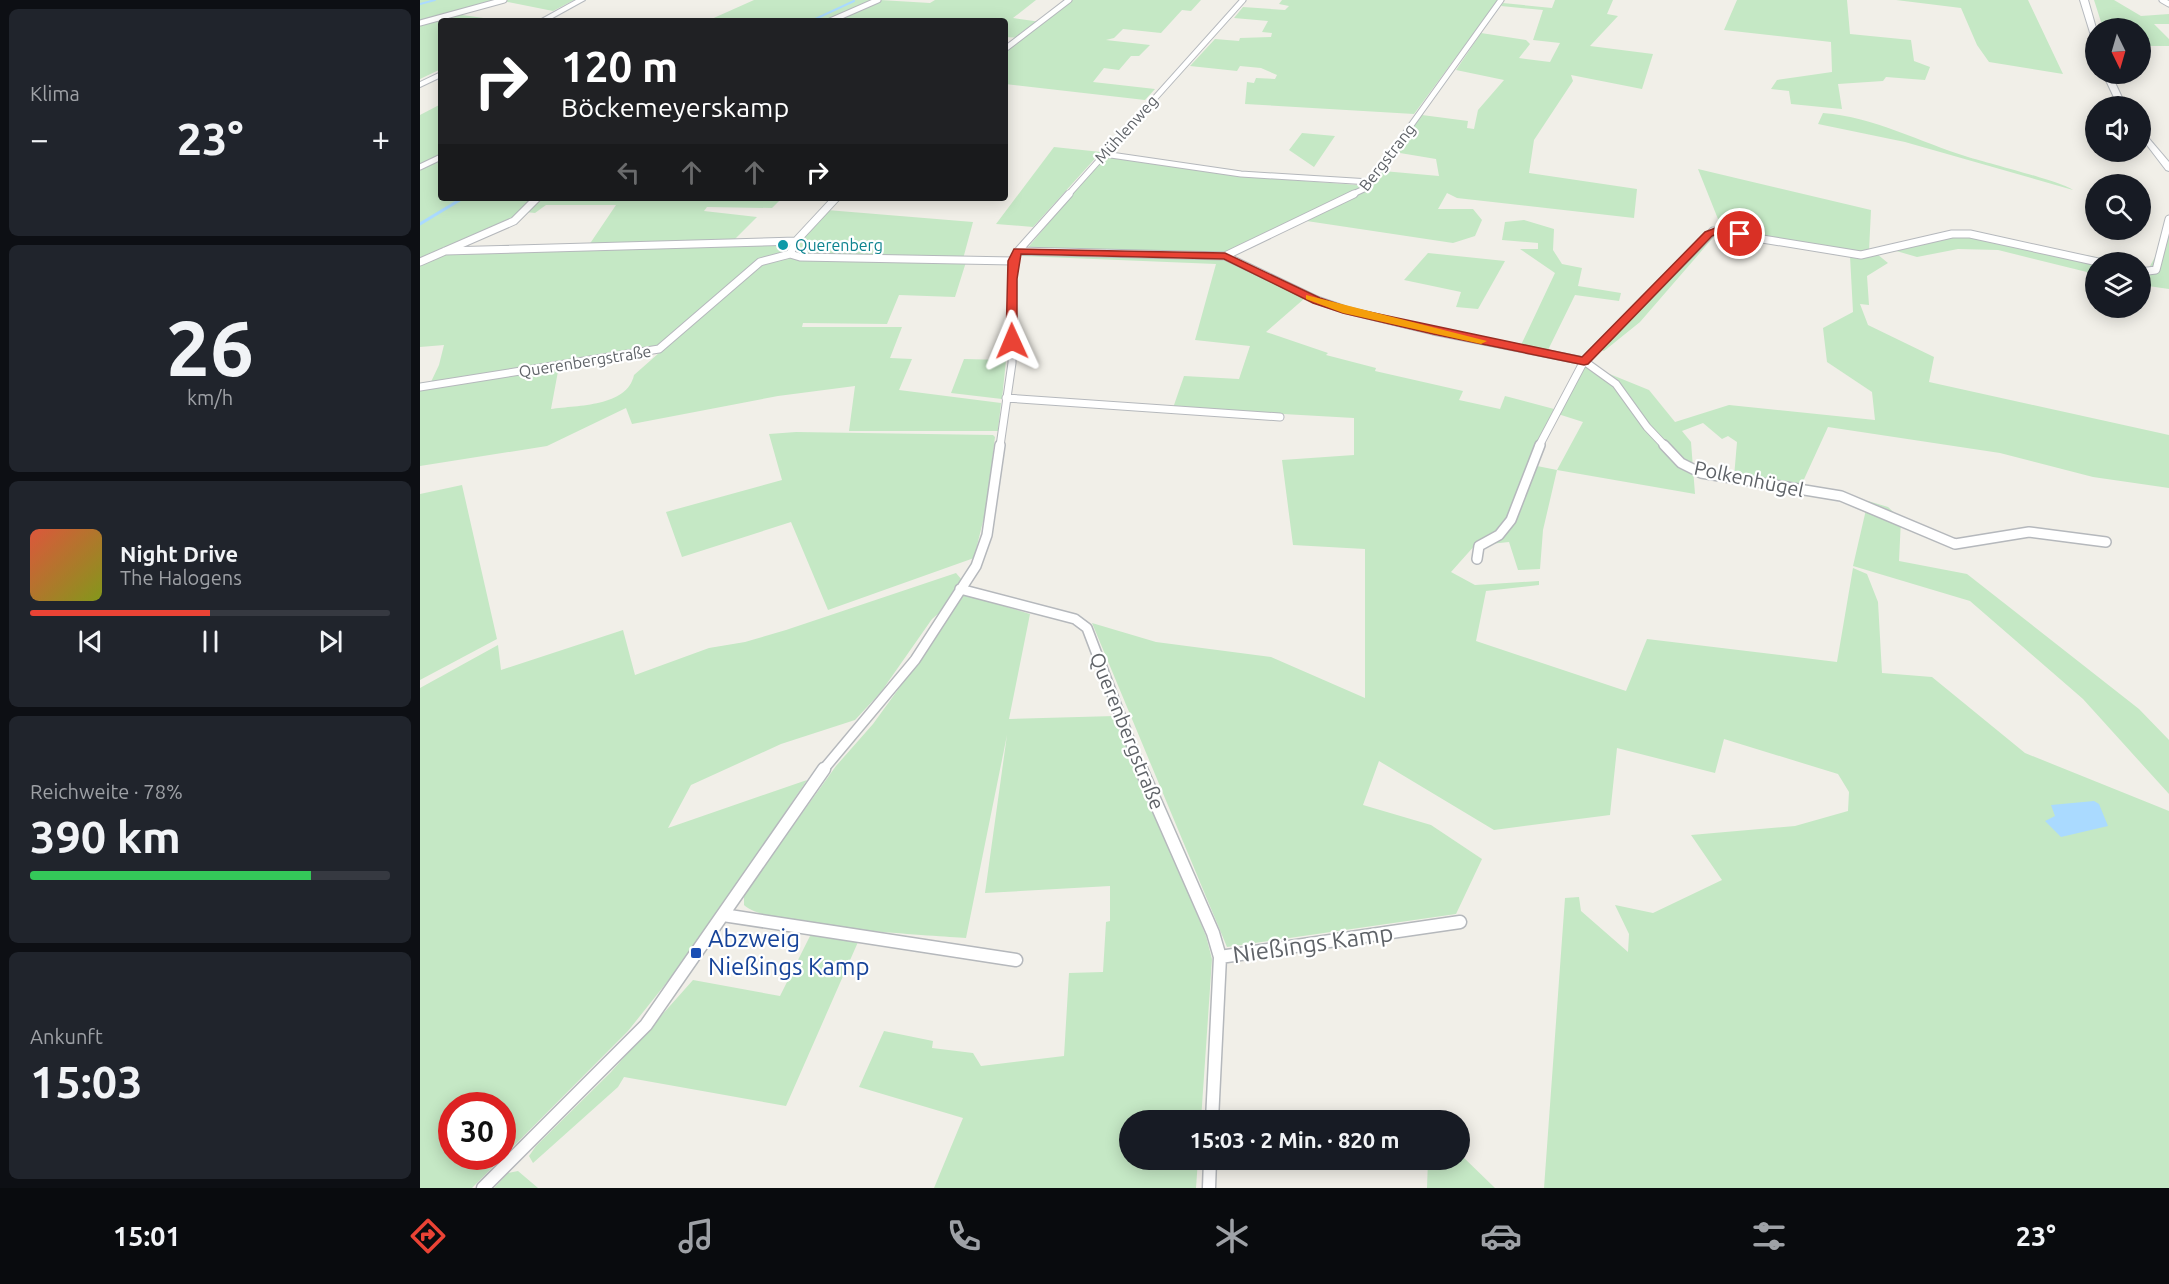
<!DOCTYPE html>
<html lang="de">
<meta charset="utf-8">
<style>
:root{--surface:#171b24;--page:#20242c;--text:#f1f3f6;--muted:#9ea1a6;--line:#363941;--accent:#ea4335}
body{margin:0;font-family:Ubuntu,sans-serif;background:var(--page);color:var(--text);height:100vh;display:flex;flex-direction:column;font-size:22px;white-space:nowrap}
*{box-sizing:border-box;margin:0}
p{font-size:20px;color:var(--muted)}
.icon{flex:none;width:33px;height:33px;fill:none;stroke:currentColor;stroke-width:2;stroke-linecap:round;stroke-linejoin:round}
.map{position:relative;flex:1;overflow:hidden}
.panel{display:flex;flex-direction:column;gap:9px;padding:9px;background:#0d0f14;width:420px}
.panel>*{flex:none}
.hud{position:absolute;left:18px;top:18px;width:570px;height:183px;border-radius:6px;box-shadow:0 3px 15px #0003;background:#202124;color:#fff;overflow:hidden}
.needle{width:39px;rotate:175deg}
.tools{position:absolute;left:1665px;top:18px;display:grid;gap:12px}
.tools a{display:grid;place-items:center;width:66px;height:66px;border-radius:50%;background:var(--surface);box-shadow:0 3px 15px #0003;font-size:30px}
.speed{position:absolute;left:18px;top:1092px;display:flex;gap:12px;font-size:30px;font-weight:700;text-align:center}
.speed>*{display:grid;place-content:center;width:78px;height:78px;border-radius:50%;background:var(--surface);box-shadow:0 3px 15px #0003;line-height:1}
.speed .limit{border:9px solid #d22;background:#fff;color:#111}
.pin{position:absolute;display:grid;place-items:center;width:51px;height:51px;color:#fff;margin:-26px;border:3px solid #fff;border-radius:50%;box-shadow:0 2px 6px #0007}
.me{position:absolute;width:66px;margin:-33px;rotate:359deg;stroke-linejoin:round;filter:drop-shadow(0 0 4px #0008)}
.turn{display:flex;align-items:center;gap:21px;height:126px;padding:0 24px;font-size:27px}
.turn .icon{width:78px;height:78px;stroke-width:2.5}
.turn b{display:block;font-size:42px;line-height:51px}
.lanes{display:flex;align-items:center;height:57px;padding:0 24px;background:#0003;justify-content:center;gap:30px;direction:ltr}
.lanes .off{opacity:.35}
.big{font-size:45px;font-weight:700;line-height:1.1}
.panel .widget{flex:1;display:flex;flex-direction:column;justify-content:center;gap:9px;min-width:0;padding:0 21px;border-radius:9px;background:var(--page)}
.panel .dial{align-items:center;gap:0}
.dial b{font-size:78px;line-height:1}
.song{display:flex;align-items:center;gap:18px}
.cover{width:72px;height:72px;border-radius:9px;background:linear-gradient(135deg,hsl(10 70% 55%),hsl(70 70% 35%))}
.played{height:6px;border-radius:3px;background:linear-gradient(90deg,var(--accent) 50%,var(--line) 50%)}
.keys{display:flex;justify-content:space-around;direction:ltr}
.heat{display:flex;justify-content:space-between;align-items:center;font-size:33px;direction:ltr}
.charge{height:9px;border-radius:4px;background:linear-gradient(90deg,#34c759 78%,var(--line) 0)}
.trip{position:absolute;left:699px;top:1110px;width:351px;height:60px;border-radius:30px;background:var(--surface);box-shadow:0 3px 15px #0003;font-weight:700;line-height:60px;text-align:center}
.dock{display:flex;height:96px;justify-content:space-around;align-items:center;background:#090b0e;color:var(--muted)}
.dock .icon{width:42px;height:42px}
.dock .selected{color:var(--accent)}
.dock b{font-size:27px;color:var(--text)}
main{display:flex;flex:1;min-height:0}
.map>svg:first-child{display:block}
.green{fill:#c5e8c5;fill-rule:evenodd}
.water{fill:#aadaff}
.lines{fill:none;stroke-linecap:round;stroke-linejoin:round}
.stream-far1{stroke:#aadaff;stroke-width:2}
.stream{stroke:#aadaff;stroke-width:3}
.street-far3-casing{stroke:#b5b8bc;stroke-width:7}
.street-far2-casing{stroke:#b5b8bc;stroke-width:9}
.street-far1-casing{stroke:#b5b8bc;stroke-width:12}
.street-casing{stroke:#b5b8bc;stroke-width:15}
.secondary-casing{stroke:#b6babf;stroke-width:2}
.street-far3{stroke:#fff;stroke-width:5}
.street-far2{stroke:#fff;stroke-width:7}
.street-far1{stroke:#fff;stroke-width:9}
.street{stroke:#fff;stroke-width:12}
.secondary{fill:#fff;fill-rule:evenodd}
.route{fill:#ea4335;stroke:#982c22;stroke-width:1.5}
.slow{fill:#f59e0b}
.culture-dot{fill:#0f9aa8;stroke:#fff;stroke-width:2}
.transit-dot{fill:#1a4fb4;stroke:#fff;stroke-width:2}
.labels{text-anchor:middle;stroke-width:4.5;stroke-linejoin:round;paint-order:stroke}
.far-street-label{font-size:16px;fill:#5f6368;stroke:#fff}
.far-culture-label{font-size:16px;fill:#0d838f;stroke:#fff;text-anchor:start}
.street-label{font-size:20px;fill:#5f6368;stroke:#fff}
.near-transit-label{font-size:24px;fill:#164399;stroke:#fff;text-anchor:start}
.near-street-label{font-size:24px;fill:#5f6368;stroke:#fff}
</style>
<main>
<section class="panel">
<div class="widget"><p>Klima</p>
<div class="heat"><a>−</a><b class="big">23°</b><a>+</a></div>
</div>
<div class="widget dial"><b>26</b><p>km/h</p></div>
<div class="widget">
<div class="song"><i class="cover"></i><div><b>Night Drive</b><p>The Halogens</p></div></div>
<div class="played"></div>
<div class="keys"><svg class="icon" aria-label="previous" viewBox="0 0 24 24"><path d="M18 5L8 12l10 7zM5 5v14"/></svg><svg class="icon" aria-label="pause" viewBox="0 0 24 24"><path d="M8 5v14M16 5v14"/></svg><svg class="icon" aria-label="next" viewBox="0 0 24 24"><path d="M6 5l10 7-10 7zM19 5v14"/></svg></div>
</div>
<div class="widget"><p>Reichweite · 78%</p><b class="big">390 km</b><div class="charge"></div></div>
<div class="widget"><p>Ankunft</p><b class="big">15:03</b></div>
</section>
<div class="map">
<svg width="1749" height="1188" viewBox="0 0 1749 1188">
<rect width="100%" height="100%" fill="#f1efe8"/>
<path class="green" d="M0,0H82L0,22Z
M88,0H154L133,11L83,1Z
M334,0H456L408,21H287Z
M460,0L510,3L515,0H616L593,18L621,22L651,0H781L771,11L762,10L741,33L703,29L694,38L686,40L730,45L719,56H711L699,70L684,68L673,82L735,89L725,100L585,84V50L600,38L585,37V21L416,19Z
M862,0H1078L994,114L825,104L827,82L834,83L836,78L855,79L857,75L841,68L820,66L817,71L770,66L795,39L819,41L820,38L851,37L852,33L842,32L848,21L814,18L823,7L865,10L869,6L859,4Z
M1135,0H1193L1187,14L1198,16L1170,46L1233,54L1222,89L1151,75L1153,81L1114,140L1109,173L1217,189L1214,218L1037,198L1027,193L1018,209H1053L1062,220L1055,236L1033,243L880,220L806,258L885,298L846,332L908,353L906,355L956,368L955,371L1043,391L1039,400L1080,409L1085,396L1134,409L1107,464L1137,470L1163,422L1138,414L1165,364L1229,390L1255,422L1309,405L1455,420L1452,392L1407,362L1403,328L1433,312L1430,256L1298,232L1220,322L1184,351L1178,349L1293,232L1302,229L1278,169L1451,210L1449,251L1550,232L1700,262H1676L1675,274L1578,250L1538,249L1497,257L1473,250L1457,254L1468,263L1447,276L1449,305L1440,304L1448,325L1514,357L1509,382L1749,435V488L1673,477L1580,453L1408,427L1380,488L1314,477L1317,442L1308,436L1302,439L1283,423L1262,431L1271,442L1275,494L1137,470L1123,530L1120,569L1098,570L1089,542L1070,544L1093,525L1106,480L1102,478L1088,519L1076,532L1056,544L1031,572L1055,585L1119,581V585L1066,591L1056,641L1206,691L1227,639L1417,662L1433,568L1447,574L1458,602L1462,673L1512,677L1605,753L1749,811V1188H1124L1145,898L1159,897L1161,911L1208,952L1209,934L1195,905L1233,913L1302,880L1271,835L1375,826L1428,811L1429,792L1418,774L1304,739L1295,773L1197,748L1190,815L1074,830L959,761L943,805L1011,825L1062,859L1036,914L807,947L672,623L736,642L851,657L945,698V549L873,545L862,460L934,455V418L753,408L764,376L819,379L830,346L775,340L796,264L601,256L685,155L816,176L952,186L963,171L1019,176L1016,159L974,152L1002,115L1048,121L1047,128L1054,129L1058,110L1084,80L1036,70L1061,33L1106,40L1110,44L1099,58L1130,62L1140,43L1113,40L1123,10L1081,6L1083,3L1132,8Z
M1317,0H1427L1430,34L1491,40L1494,61L1510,67L1505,80L1466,77L1463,81L1418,84L1422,109L1371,104L1369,91L1351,89L1357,80L1412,72L1411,42L1304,30Z
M1476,0H1608L1643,74L1569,62L1557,45L1541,8Z
M1674,0H1694L1721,16L1749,14V24H1734L1749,39V46H1721L1720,28H1683Z
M35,14L85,21H21V69L0,79V24Z
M21,104V198H115L92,220L0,261V115Z
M1403,113C1455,117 1499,142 1548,157C1567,163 1643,182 1653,190L1485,142L1398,124Z
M882,133L915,136L894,167L869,150Z
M634,147L681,152L613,227L576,224Z
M120,198H362L352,208L287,207L284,211L337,217L315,239L309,241L169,245L196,205H126L115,213L106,212Z
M407,210L553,222L543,259L380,256L373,251Z
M1104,220L1134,229L1133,250L1142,264L1162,268L1158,286L1201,293L1199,301L1155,295L1128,350L1101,345L1135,273L1100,249H1118V243L1082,240L1085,222Z
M1749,231V289L1721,285L1720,267L1729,268Z
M371,242L366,253L353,255L243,345L10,384L19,365L24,345L0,347V263L24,252Z
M1008,253L1085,261L1058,309L1036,307L1041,292L984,280Z
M353,257L546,262L535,297L479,295L467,324L383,323L382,327H482L470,358L492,359L479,390L581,403L578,431H429L435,386L358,396L212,424L206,408L127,446L0,466V389L139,366L131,409C158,405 207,407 214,375L341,263Z
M544,359L586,360L582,399L531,393Z
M376,432L573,435L575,437L566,509L554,558L408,610L371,522L262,557L246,512L362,480L349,434Z
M42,485L77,639L0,680V494Z
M1448,501L1468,507L1481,519L1479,561L1547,574L1719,709L1749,740V794L1663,699L1550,601L1433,566Z
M536,573L542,580L530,604L512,619L461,692L435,720L361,744L271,785L248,828L387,780L271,952L208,1031L52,1188H0V688L78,645L81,670L203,630L215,675L289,648L325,642L366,630ZM32,1106H82V1156H32Z
M544,594L610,614L589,719L695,716L786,936L792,959L781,1120H710V1160H778L776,1188H514L543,1118L439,1087L464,1031L513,1041L512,1048L553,1053L561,1066L644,1056L649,973L683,972L686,922L690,921V886L565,893L587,735L546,938C508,935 345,927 324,905V894L416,766L453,724L477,691Z
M391,934L438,942L366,1106L204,1077L198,1087L113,1163L109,1156L116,1146L191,1072L273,980L360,996Z
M1040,1154L1075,1188H1007L1008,1160H1040Z
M98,1171L118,1188H74L88,1173Z"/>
<path class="water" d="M1674,801L1679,804L1688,826L1641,837L1625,821L1635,816L1631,805Z"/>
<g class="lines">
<path class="stream-far1" d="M0,4L15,0
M391,21L434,1"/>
<path class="stream" d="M0,224L43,198"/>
<g class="street-far3-casing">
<path id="street-far3" d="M1742,0L1749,4
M410,21L458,0
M0,23L84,0
M585,49L649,0
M684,154L821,174L950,182
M0,167L21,157
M648,195L823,0
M931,195L946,188L1081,0"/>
</g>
<g class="street-far2-casing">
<path id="street-far2" d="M416,198L376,241L370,254L380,257L593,261
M25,251L376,241
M598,251L805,256L897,300L926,310L1013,331L1164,361L1196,384L1227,427L1245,446
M805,256L934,194
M0,262L94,221L117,198
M1720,272L1736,270L1749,219
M0,387L239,349L340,262L370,254
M586,398L860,417
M580,446L592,363L593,261L598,251L649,194
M1119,446L1164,361L1293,231L1441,255L1532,234H1550L1678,262"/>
</g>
<g class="street-far1-casing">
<path id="street-far1" d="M1244,445L1261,463L1281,473L1421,496L1535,544L1609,532L1686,542
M1057,559L1059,546L1079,535L1091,520L1120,445
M540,589L655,619L667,628L721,770
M403,770L495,660L556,566L567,535L580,445"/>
</g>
<g class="street-casing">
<path id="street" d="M721,769L793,933L800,957L792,1120
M303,915L596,960
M800,957L1040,922
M63,1188L226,1025L404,769
M789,1188L790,1160"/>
</g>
<g class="secondary-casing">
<path id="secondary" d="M156,0H165L127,21H118Z
M1660,0H1668L1676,28V41L1672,39Z
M21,72V77L0,87V82Z
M1683,74H1691L1706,106H1698Z
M1720,128L1749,162V171L1746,170L1720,136Z"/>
</g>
<use href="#street-far3" class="street-far3"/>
<use href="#street-far2" class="street-far2"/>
<use href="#street-far1" class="street-far1"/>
<use href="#street" class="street"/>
<use href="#secondary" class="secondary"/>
</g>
<path class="route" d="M1298,227L1325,234L1320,237L1298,233L1292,236L1168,364L1164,365L1013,334L923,313L893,303L804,259L601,254L597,279V341L592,345L586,341L588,261L594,249L805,253L900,298L930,308L1162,357L1285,232Z"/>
<path class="slow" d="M886,295L1067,341L1061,344L923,313L886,299Z"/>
<circle class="culture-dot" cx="363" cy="245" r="6"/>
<rect class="transit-dot" x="270" y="947" width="12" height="12" rx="3"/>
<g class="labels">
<g class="far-street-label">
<text transform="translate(706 129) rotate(-48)" y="6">Mühlenweg</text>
<text transform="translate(967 157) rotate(-52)" y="6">Bergstrang</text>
<text transform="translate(165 361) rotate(-9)" y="6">Querenbergstraße</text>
</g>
<g class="far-culture-label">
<text x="375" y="251">Querenberg</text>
</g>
<g class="street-label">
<text transform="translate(1329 479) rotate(12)" y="7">Polkenhügel</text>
<text transform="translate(707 731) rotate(68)" y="7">Querenbergstraße</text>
</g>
<g class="near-transit-label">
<text x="288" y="947">Abzweig<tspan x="288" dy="28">Nießings Kamp</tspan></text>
</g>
<g class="near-street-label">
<text transform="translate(893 944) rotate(-8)" y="8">Nießings Kamp</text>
</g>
</g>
</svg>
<div class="tools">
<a><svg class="needle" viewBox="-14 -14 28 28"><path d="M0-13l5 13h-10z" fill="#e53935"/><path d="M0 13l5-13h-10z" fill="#9ea1a6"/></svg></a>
<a><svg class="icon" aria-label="sound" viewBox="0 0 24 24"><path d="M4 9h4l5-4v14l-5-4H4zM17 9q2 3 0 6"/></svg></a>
<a><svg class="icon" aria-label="search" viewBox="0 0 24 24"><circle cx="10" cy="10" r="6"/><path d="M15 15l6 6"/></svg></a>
<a><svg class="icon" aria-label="layers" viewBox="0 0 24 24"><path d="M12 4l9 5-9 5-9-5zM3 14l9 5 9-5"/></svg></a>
</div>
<div class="speed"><div class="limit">30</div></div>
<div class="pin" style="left:1320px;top:234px;background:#d93025"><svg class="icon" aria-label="arrive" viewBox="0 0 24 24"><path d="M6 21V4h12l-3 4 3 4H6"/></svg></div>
<svg class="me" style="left:592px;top:341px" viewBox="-20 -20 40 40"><path d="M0-17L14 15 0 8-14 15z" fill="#ea4335" stroke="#fff" stroke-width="4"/></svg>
<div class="trip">15:03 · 2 Min. · 820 m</div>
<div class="hud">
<div class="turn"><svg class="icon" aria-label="right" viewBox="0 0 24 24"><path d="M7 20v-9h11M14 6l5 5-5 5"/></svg><div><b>120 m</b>Böckemeyerskamp</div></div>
<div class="lanes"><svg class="icon off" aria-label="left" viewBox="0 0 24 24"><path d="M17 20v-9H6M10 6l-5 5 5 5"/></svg><svg class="icon off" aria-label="ahead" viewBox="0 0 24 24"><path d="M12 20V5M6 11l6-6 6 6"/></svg><svg class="icon off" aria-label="ahead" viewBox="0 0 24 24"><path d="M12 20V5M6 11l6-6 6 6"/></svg><svg class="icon" aria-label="right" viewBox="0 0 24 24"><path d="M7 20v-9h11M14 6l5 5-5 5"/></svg></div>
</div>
</div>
</main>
<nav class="dock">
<b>15:01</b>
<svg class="icon selected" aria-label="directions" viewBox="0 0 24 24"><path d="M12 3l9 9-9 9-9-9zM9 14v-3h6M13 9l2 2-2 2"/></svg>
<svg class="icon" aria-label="music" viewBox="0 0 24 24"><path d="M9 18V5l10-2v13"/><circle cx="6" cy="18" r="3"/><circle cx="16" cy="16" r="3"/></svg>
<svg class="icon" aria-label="phone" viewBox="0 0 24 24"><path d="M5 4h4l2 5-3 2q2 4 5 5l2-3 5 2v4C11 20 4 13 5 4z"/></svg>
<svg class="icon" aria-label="climate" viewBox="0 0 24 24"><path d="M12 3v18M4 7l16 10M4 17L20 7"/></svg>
<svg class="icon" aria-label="car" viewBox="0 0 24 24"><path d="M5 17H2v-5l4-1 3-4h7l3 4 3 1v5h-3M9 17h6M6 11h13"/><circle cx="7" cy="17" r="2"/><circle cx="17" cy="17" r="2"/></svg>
<svg class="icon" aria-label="filters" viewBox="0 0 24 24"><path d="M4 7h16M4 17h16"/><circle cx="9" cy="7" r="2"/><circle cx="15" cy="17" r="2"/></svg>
<b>23°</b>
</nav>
